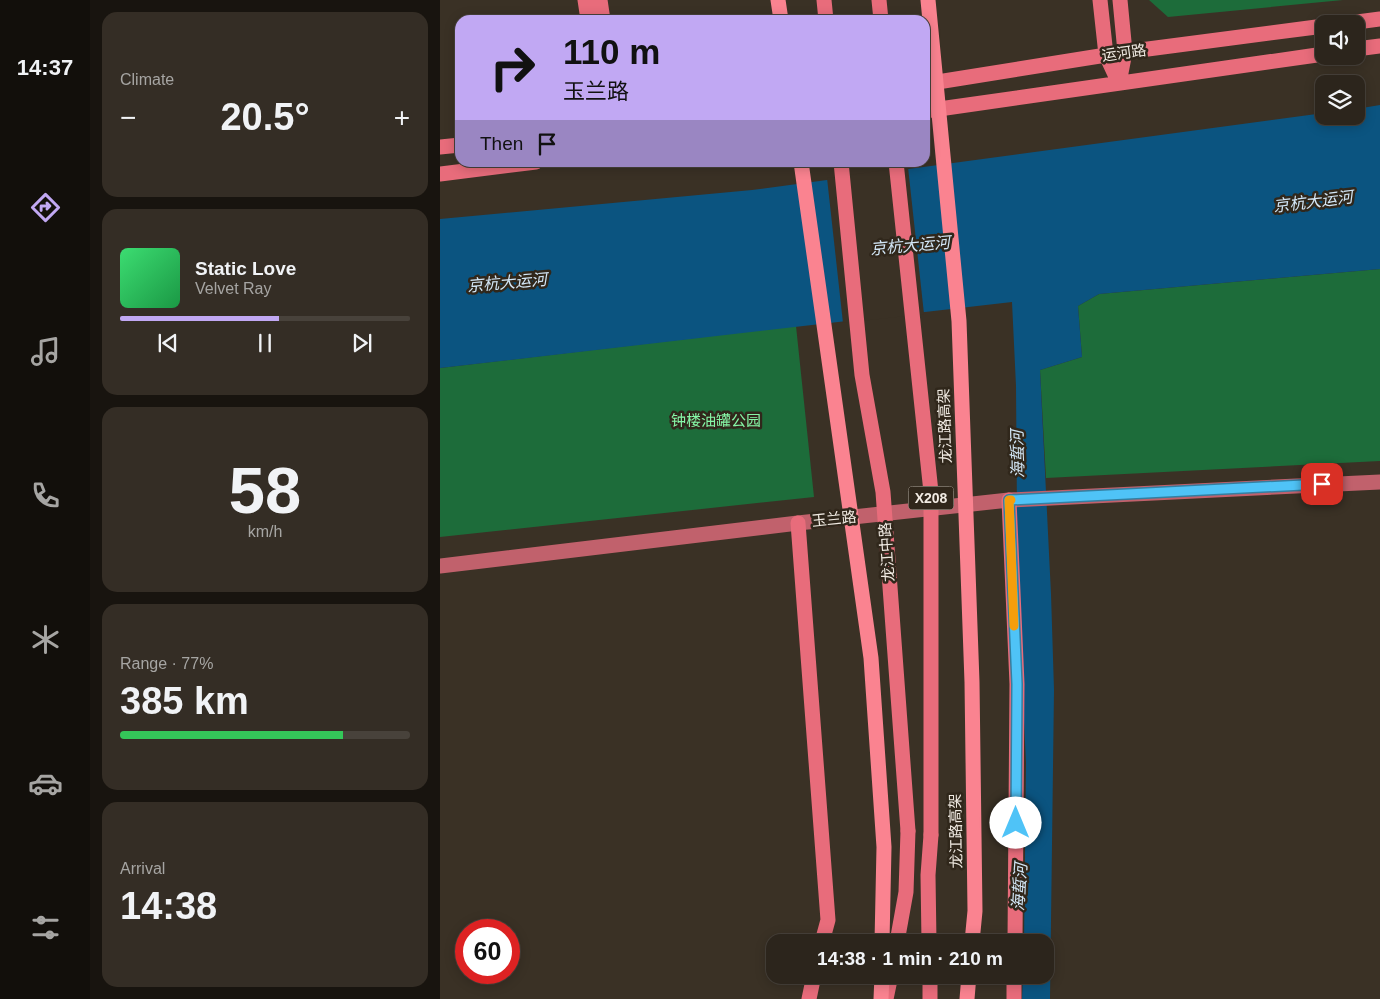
<!DOCTYPE html>
<meta charset="utf-8">
<style>
:root{--surface:#2c251c;--page:#342d25;--text:#f1f3f6;--muted:#a6a5a3;--line:#48423b;--accent:#c1a8f3}
body{margin:0;font-family:Arial,"Noto Sans SC",sans-serif;background:var(--page);color:var(--text);height:100vh;display:flex;flex-direction:column;font-size:19px;white-space:nowrap}
*{box-sizing:border-box;margin:0}
p{font-size:16px;color:var(--muted)}
.icon{flex:none;width:28px;height:28px;fill:none;stroke:currentColor;stroke-width:2;stroke-linecap:round;stroke-linejoin:round}
.map{position:relative;flex:1;overflow:hidden}
.panel{display:flex;flex-direction:column;gap:12px;padding:12px;background:#18140f;width:350px}
.panel>*{flex:none}
.top-card{position:absolute;left:15px;top:15px;width:475px;height:152px;border-radius:15px;box-shadow:0 2px 12px #0003,0 0 0 1px var(--line);background:#c1a8f3;color:#111;overflow:hidden}
.fabs{position:absolute;left:875px;top:15px;display:grid;gap:10px}
.fabs a{display:grid;place-items:center;width:50px;height:50px;border-radius:10px;background:var(--surface);box-shadow:0 2px 12px #0003,0 0 0 1px var(--line);font-size:25px}
.speed{position:absolute;left:15px;top:919px;display:flex;gap:10px;font-size:25px;font-weight:700;text-align:center}
.speed>*{display:grid;place-content:center;width:65px;height:65px;border-radius:50%;background:var(--surface);box-shadow:0 2px 12px #0003,0 0 0 1px var(--line);line-height:1}
.speed .limit{border:8px solid #d22;background:#fff;color:#111}
.pin{position:absolute;display:grid;place-items:center;width:42px;height:42px;color:#fff;margin:-21px;border-radius:10px;box-shadow:0 2px 8px #0006}
.me{position:absolute;width:55px;margin:-28px;rotate:0deg;stroke-linejoin:round;filter:drop-shadow(0 0 4px #0008)}
.turn{display:flex;align-items:center;gap:18px;height:105px;padding:0 25px;font-size:22px}
.turn .icon{width:65px;height:65px;stroke-width:2.5}
.turn b{display:block;font-size:35px;line-height:42px}
.then{display:flex;align-items:center;height:48px;padding:0 25px;background:#0003;gap:10px;font-size:19px}
.big{font-size:38px;font-weight:600;line-height:1.1}
.panel .card{flex:1;display:flex;flex-direction:column;justify-content:center;gap:8px;min-width:0;padding:0 18px;border-radius:15px;background:var(--page)}
.panel .dial{align-items:center;gap:0}
.dial b{font-size:65px;line-height:1}
.song{display:flex;align-items:center;gap:15px}
.cover{width:60px;height:60px;border-radius:8px;background:linear-gradient(135deg,hsl(140 70% 55%),hsl(140 70% 35%))}
.played{height:5px;border-radius:2px;background:linear-gradient(90deg,var(--accent) 55%,var(--line) 55%)}
.keys{display:flex;justify-content:space-around;direction:ltr}
.heat{display:flex;justify-content:space-between;align-items:center;font-size:28px;direction:ltr}
.charge{height:8px;border-radius:4px;background:linear-gradient(90deg,#34c759 77%,var(--line) 0)}
.trip{position:absolute;left:326px;top:934px;width:288px;height:50px;border-radius:15px;background:var(--surface);box-shadow:0 2px 12px #0003,0 0 0 1px var(--line);font-weight:600;line-height:50px;text-align:center}
main{display:flex;flex:1;min-height:0}
.menu{display:flex;flex-direction:column;width:90px;justify-content:space-around;align-items:center;background:#120f0b;color:var(--muted)}
.menu .icon{width:35px;height:35px}
.menu .current{color:var(--accent)}
.menu b{font-size:22px;color:var(--text)}
.map>svg:first-child{display:block}
.green{fill:#1d6c3a}
.water{fill:#0b5480}
.pier{fill:#3a3125}
.lines{fill:none;stroke-linecap:round;stroke-linejoin:round}
.secondary{stroke:#c1616c;stroke-width:15}
.primary{stroke:#e86c7b;stroke-width:15}
.highway{stroke:#fa8390;stroke-width:15}
.primary-bridge{stroke:#e86c7b;stroke-width:15}
.highway-bridge{stroke:#fa8390;stroke-width:15}
.route-casing{stroke:#337fa1;stroke-width:12}
.route{stroke:#4fc3f7;stroke-width:9}
.slow{stroke:#f59e0b;stroke-width:9}
.labels{text-anchor:middle;stroke-width:5;stroke-linejoin:round;paint-order:stroke}
.shield{fill:#30271b;stroke:#b6b0a6;stroke-width:1}
.shield-label{font-size:14px;font-weight:bold;fill:#f0eae2}
.street-label{font-size:15px;fill:#f0eae2;stroke:#30271b}
.park-label{font-size:15px;fill:#86f7a7;stroke:#30271b}
.water-label{font-size:16px;font-style:italic;fill:#d3e7f7;stroke:#30271b}
</style>
<main>
<nav class="menu">
<b>14:37</b>
<svg class="icon current" aria-label="directions" viewBox="0 0 24 24"><path d="M12 3l9 9-9 9-9-9zM9 14v-3h6M13 9l2 2-2 2"/></svg>
<svg class="icon" aria-label="music" viewBox="0 0 24 24"><path d="M9 18V5l10-2v13"/><circle cx="6" cy="18" r="3"/><circle cx="16" cy="16" r="3"/></svg>
<svg class="icon" aria-label="phone" viewBox="0 0 24 24"><path d="M5 4h4l2 5-3 2q2 4 5 5l2-3 5 2v4C11 20 4 13 5 4z"/></svg>
<svg class="icon" aria-label="climate" viewBox="0 0 24 24"><path d="M12 3v18M4 7l16 10M4 17L20 7"/></svg>
<svg class="icon" aria-label="car" viewBox="0 0 24 24"><path d="M5 17H2v-5l4-1 3-4h7l3 4 3 1v5h-3M9 17h6M6 11h13"/><circle cx="7" cy="17" r="2"/><circle cx="17" cy="17" r="2"/></svg>
<svg class="icon" aria-label="filters" viewBox="0 0 24 24"><path d="M4 7h16M4 17h16"/><circle cx="9" cy="7" r="2"/><circle cx="15" cy="17" r="2"/></svg>
</nav>
<section class="panel">
<div class="card"><p>Climate</p>
<div class="heat"><a>−</a><b class="big">20.5°</b><a>+</a></div>
</div>
<div class="card">
<div class="song"><i class="cover"></i><div><b>Static Love</b><p>Velvet Ray</p></div></div>
<div class="played"></div>
<div class="keys"><svg class="icon" aria-label="previous" viewBox="0 0 24 24"><path d="M18 5L8 12l10 7zM5 5v14"/></svg><svg class="icon" aria-label="pause" viewBox="0 0 24 24"><path d="M8 5v14M16 5v14"/></svg><svg class="icon" aria-label="next" viewBox="0 0 24 24"><path d="M6 5l10 7-10 7zM19 5v14"/></svg></div>
</div>
<div class="card dial"><b>58</b><p>km/h</p></div>
<div class="card"><p>Range · 77%</p><b class="big">385 km</b><div class="charge"></div></div>
<div class="card"><p>Arrival</p><b class="big">14:38</b></div>
</section>
<div class="map">
<svg width="940" height="999" viewBox="0 0 940 999">
<rect width="100%" height="100%" fill="#3a3125"/>
<path class="green" d="M709,0H903L728,17Z
M940,269V461L606,478L600,370L642,357L638,306L659,294Z
M356,326L374,497L0,537V368Z"/>
<path class="water" d="M940,105V269L659,294L638,306L642,357L600,370L611,594L614,690L610,999H582L583,975H605V942H584L586,763L580,637L577,513L576,386L572,302L0,368V219L312,190L884,113V116H916V109Z"/>
<path class="pier" d="M468,167L484,314L403,323L387,178Z"/>
<g class="lines">
<path class="secondary" d="M0,566L358,523L569,500L940,482"/>
<path class="primary" d="M145,0L148,20
M160,0L163,20
M384,0L386,20
M439,0L441,20
M660,0L666,55L679,83
M902,24L940,19
M916,49L940,46
M679,83L685,52L680,0
M485,84L685,52L884,26
M485,111L884,54
M0,147L20,145
M0,174L96,162
M569,500L577,684L575,942
M358,523L388,920L382,942
M457,942L466,892L468,831
M489,942L488,875L491,835
M490,975V999
M369,999L374,975
M446,999L451,975
M574,999V975"/>
<path class="highway" d="M338,0L341,20
M441,999L442,975
M527,999L529,975"/>
<path class="primary-bridge" d="M401,162L422,375L443,492L468,831
M456,162L491,492V835"/>
<path class="highway-bridge" d="M488,0L519,321L532,682L535,911L532,942
M361,162L431,658L444,847L442,942"/>
</g>
<g class="lines">
<g class="route-casing">
<path id="route" d="M576,823L577,684L569,500L882,484"/>
</g>
<use href="#route" class="route"/>
<path class="slow" d="M571,500H569L574,626"/>
</g>
<g class="labels">
<rect class="shield" x="468.5" y="486.5" width="45" height="23" rx="4"/>
<g class="shield-label">
<text x="491" y="503">X208</text>
</g>
<g class="street-label">
<text transform="translate(684 53) rotate(-8)" y="5">运河路</text>
<text transform="translate(505 426) rotate(-92)" y="5">龙江路高架</text>
<text transform="translate(394 519) rotate(-6)" y="5">玉兰路</text>
<text transform="translate(447 552) rotate(-94)" y="5">龙江中路</text>
<text transform="translate(516 831) rotate(-91)" y="5">龙江路高架</text>
</g>
<g class="park-label">
<text x="276" y="426">钟楼油罐公园</text>
</g>
<g class="water-label">
<text transform="translate(873 201) rotate(-7)" y="6">京杭大运河</text>
<text transform="translate(470 245) rotate(-5)" y="6">京杭大运河</text>
<text transform="translate(67 282) rotate(-5)" y="6">京杭大运河</text>
<text transform="translate(577 454) rotate(-91)" y="6">海蜇河</text>
<text transform="translate(579 887) rotate(-86)" y="6">海蜇河</text>
</g>
</g>
</svg>
<div class="fabs">
<a><svg class="icon" aria-label="sound" viewBox="0 0 24 24"><path d="M4 9h4l5-4v14l-5-4H4zM17 9q2 3 0 6"/></svg></a>
<a><svg class="icon" aria-label="layers" viewBox="0 0 24 24"><path d="M12 4l9 5-9 5-9-5zM3 14l9 5 9-5"/></svg></a>
</div>
<div class="speed"><div class="limit">60</div></div>
<div class="pin" style="left:882px;top:484px;background:#d93025"><svg class="icon" aria-label="arrive" viewBox="0 0 24 24"><path d="M6 21V4h12l-3 4 3 4H6"/></svg></div>
<svg class="me" style="left:576px;top:823px" viewBox="-20 -20 40 40"><circle r="19" fill="#fff"/><path d="M0-13L10 11 0 6-10 11z" fill="#4fc3f7"/></svg>
<div class="trip">14:38 · 1 min · 210 m</div>
<div class="top-card">
<div class="turn"><svg class="icon" aria-label="right" viewBox="0 0 24 24"><path d="M7 20v-9h11M14 6l5 5-5 5"/></svg><div><b>110 m</b>玉兰路</div></div>
<div class="then">Then<svg class="icon" aria-label="arrive" viewBox="0 0 24 24"><path d="M6 21V4h12l-3 4 3 4H6"/></svg></div>
</div>
</div>
</main>
